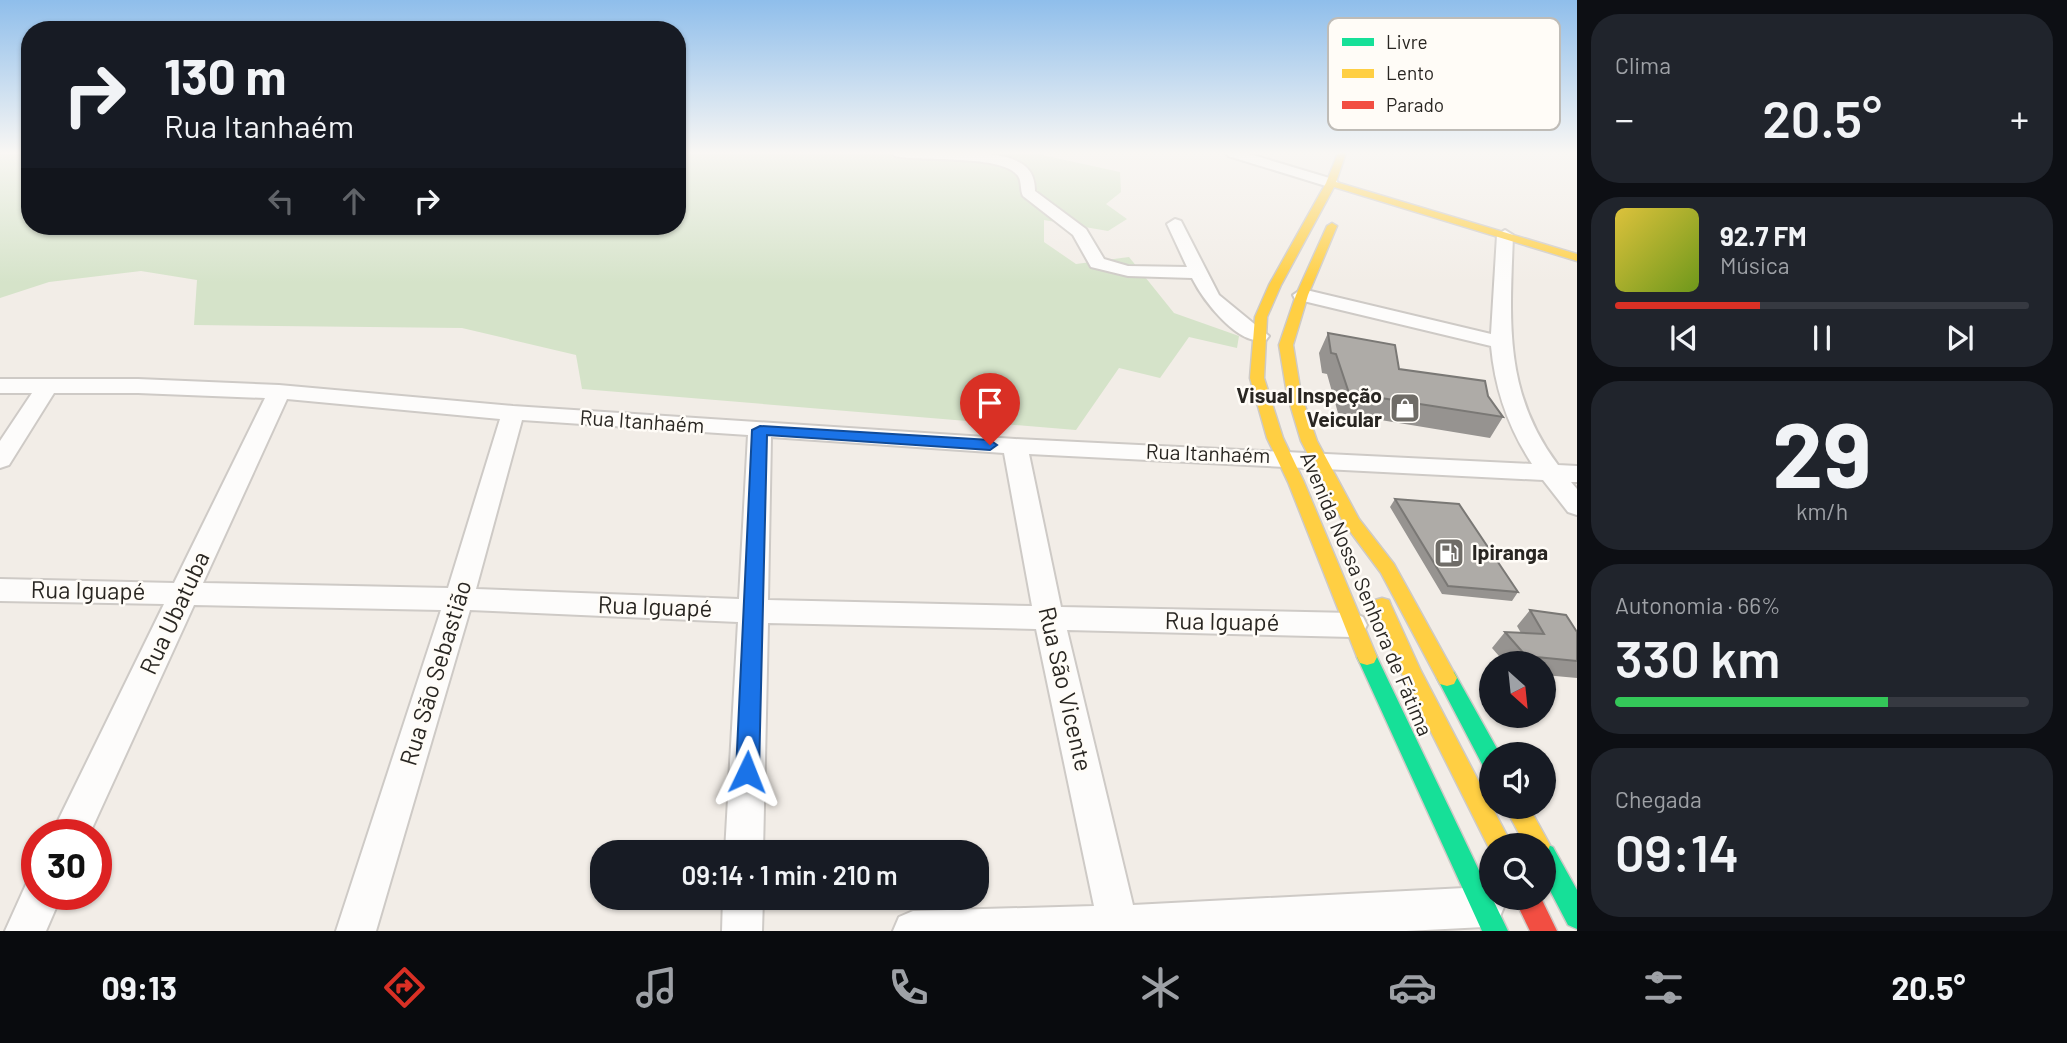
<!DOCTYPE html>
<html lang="pt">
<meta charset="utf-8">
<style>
:root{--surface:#171b24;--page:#20242c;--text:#f1f3f6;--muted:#9ea1a6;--line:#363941;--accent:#d93025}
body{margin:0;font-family:Barlow,sans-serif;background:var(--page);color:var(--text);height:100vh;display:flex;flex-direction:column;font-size:26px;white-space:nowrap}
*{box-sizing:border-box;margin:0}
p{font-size:23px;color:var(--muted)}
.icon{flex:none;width:38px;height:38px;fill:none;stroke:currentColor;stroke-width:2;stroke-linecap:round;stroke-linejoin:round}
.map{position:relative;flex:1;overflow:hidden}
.panel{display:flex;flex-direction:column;gap:14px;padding:14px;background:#0d0f14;width:490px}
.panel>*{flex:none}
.guide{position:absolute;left:21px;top:21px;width:665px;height:214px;border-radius:28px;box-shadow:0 2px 5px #0004;background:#171b24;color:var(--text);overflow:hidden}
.needle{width:46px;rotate:153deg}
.fabs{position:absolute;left:1479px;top:651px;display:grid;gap:14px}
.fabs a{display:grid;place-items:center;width:77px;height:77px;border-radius:50%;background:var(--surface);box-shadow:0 2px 5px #0004;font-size:35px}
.speed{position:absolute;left:21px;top:819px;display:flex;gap:14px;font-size:35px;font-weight:700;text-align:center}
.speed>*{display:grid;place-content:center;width:91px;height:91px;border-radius:50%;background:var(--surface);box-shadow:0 2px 5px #0004;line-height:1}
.speed .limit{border:10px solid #d22;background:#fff;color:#111}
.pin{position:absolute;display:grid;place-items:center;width:60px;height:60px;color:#fff;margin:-72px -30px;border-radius:50% 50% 50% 0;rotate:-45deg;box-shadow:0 0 7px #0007}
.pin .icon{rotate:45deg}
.me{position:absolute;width:77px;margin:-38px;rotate:2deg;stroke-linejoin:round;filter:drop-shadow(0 0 5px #0008)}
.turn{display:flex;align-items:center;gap:24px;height:147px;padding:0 28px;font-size:32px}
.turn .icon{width:91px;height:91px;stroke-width:2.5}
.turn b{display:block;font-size:49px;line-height:60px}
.lanes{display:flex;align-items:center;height:66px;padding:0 28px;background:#0003;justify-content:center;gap:35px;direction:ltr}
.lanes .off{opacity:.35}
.big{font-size:52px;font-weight:600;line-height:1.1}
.panel .card{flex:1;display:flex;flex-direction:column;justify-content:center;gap:10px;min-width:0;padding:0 24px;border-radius:28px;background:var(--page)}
.panel .dial{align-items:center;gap:0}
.dial b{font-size:91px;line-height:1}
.song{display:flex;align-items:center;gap:21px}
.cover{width:84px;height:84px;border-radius:10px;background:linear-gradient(135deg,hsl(50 70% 55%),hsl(80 70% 35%))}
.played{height:7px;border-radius:4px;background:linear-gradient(90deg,var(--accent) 35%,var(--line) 35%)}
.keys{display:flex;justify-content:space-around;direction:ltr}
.heat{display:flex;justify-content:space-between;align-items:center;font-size:38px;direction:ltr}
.charge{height:10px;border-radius:5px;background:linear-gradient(90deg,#34c759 66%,var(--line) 0)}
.trip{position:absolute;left:590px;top:840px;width:399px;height:70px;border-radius:28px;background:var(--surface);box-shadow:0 2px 5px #0004;font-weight:600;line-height:70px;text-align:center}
.dock{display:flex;height:112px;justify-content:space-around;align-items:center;background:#090b0e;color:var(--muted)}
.dock .icon{width:49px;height:49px}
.dock .selected{color:var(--accent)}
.dock b{font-size:32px;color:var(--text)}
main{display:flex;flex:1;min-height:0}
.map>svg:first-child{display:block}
.green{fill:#d5e3c9}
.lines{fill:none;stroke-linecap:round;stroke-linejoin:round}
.street-casing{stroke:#cecac6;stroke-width:4}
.fast-casing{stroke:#cecac6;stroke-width:3}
.slow-casing{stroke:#cecac6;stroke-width:3}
.jam-casing{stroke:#cecac6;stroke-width:3}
.street{fill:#fdfcfb;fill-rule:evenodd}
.fast{fill:#16e098;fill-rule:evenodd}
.slow{fill:#ffcf43;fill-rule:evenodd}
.jam{fill:#f24e42;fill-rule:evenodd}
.wall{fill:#969390}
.building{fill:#aeaba7;stroke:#7a7875;stroke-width:2}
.route{fill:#1a73e8;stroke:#114b97;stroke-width:2}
.labels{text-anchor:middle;stroke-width:5;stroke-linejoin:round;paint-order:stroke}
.poi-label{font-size:21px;font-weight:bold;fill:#292622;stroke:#fffcf7;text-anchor:end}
.street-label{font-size:21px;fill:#292622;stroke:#fffcf7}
.near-street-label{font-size:24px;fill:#292622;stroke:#fffcf7}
.key{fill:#fffcf7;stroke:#bfbcb7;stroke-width:2}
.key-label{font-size:19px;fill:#292622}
</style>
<main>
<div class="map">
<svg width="1577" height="931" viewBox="0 0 1577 931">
<rect width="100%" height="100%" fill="#f2ede7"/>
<path class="green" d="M0,153H30V226H677V153H1033L1120,172L1121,192L1106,204L1127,219L1108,231L1044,220V242L1076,264L1129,257L1174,313L1239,336L1237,348L1189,337L1160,378L1119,368L1076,430L582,389L576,355L462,328L194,325L197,280L141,271L49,282L0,298Z"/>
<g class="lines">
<g class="street-casing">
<path id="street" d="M893,153C923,151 1003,147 1025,166C1033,173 1035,182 1035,191L1086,229L1104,259L1128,266L1187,267L1167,224L1175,219L1181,221L1219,295L1269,336L1266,340C1238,347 1203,300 1192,278L1128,276L1091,267L1073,235L1023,196C1020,190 1022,182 1018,176C1003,154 922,162 895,156Z
M1226,153H1246L1336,180L1338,183L1336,186H1326L1228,156Z
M1505,230L1513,235C1510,321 1503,392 1558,465L1577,466V482H1571L1577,489V515L1568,512L1543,480L1029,454L1061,607L1352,613L1363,617L1367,625L1363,633L1352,637L1067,630L1133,905L1484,887L1491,890V898H1500L1504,907L1498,921L1484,927L1406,931H893L899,917L913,911L1094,906L1036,629L768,623L763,852H725L738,622L470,610L376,931H336L441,610L194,605L89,835H51L164,604L0,601V579L174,583L265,398L138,393H54L9,465L0,468V441L32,393H0V379H138L279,385L513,406L1015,439L1532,464C1508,427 1495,390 1491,346L1295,299L1293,295L1302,289L1491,334L1497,235ZM287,399L500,419L448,588L203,583ZM522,420L748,435L739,599L476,589ZM771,437L1004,453L1032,606L768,600Z
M37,877V894H62L46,931H5L28,880Z
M723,898H763L762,931H722Z"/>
</g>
<g class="fast-casing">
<path id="fast" d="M1367,649L1374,651L1377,657L1508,931H1482L1357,657L1360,651Z
M1447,670L1454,672L1500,754H1491V769L1483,766L1437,678L1440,672Z
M1544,843L1553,847L1577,890V929L1568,925L1544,879V845H1539Z"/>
</g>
<g class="slow-casing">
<path id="slow" d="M1338,153H1346L1336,182L1577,254V261L1334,187L1281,285L1267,317L1264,378L1283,438L1304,482L1377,657L1374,663L1367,665L1360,663L1357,657L1288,482L1267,438L1250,378L1255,317L1269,285L1326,183Z
M1332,223L1337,226L1308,295L1293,345L1301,394L1317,441L1359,519L1394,564L1457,678L1454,684L1447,686L1440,684L1381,573L1343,522L1301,441L1287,394L1279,345L1296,295L1327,226Z
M1382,598L1389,600L1391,605L1421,671L1512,845H1491V852L1401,672L1373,605L1375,600Z
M1505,807H1529L1550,845L1547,853L1544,854V845H1525Z"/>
</g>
<g class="jam-casing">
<path id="jam" d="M1514,898H1541L1557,931H1530Z"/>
</g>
<use href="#street" class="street"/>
<use href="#fast" class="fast"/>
<use href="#slow" class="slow"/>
<use href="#jam" class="jam"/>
</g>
<path class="wall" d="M1328,333L1399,369L1488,396L1503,417L1490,438L1338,413L1327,374L1322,373L1319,353Z
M1395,499L1518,592L1512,601L1442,594L1390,507Z
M1530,610L1577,632V678L1544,675V663H1505L1492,648L1505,632L1521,633L1517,626Z"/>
<path class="building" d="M1328,333L1395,345L1399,369L1485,381L1488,396L1503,417L1349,393L1336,354L1331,353Z
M1395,499L1459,504L1518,592L1448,586Z
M1530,610L1566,615L1577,632V661L1526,656L1505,632L1544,634Z"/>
<linearGradient id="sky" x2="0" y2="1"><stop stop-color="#8fbeeb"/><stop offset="0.54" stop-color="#f9f7f4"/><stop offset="1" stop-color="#f9f7f4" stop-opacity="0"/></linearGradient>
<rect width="1577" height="283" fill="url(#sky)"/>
<path class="route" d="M760,426L990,440L997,445L990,450L767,435L759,772L755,779L747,782L739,779L736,772L752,430Z"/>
<defs>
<g id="shop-square" transform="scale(1.575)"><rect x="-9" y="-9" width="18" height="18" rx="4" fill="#6f6c67" stroke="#fffcf7"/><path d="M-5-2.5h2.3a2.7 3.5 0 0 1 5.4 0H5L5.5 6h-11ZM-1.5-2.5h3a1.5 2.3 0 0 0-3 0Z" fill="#fff"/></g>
<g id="fuel-square" transform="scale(1.575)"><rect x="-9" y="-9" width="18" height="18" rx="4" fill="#6f6c67" stroke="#fffcf7"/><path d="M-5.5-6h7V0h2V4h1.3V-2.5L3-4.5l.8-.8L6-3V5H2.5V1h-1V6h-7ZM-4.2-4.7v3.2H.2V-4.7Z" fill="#fff"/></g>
</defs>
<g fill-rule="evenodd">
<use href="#shop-square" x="1405" y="408"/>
<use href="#fuel-square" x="1449" y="553"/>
</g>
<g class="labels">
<g class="poi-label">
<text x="1382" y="403">Visual Inspeção<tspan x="1382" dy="24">Veicular</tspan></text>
<text x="1472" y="560" text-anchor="start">Ipiranga</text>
</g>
<g class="street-label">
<text transform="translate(642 422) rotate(4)" y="7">Rua Itanhaém</text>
<text transform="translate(1208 454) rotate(2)" y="7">Rua Itanhaém</text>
<text transform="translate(1366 594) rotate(67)" y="7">Avenida Nossa Senhora de Fátima</text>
</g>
<g class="near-street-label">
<text transform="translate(88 591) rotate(1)" y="8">Rua Iguapé</text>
<text transform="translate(655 607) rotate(2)" y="8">Rua Iguapé</text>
<text transform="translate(175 613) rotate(-65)" y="8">Rua Ubatuba</text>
<text transform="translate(1222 622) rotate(1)" y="8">Rua Iguapé</text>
<text transform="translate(436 673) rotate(-73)" y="8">Rua São Sebastião</text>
<text transform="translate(1065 689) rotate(77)" y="8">Rua São Vicente</text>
</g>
</g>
<rect x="1328" y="18" width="232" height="112" rx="10" class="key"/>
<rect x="1342" y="38" width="32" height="8" fill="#16e098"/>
<rect x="1342" y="69" width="32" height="9" fill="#ffcf43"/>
<rect x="1342" y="101" width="32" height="8" fill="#f24e42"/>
<g class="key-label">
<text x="1386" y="49">Livre</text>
<text x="1386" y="80">Lento</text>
<text x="1386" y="112">Parado</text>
</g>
</svg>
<div class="fabs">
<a><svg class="needle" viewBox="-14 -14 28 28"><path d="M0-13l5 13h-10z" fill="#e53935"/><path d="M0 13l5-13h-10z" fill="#9ea1a6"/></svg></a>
<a><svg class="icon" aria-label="sound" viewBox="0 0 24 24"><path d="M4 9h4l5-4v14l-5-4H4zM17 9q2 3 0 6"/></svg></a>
<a><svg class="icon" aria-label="search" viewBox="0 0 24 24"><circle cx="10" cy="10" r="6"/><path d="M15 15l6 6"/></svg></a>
</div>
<div class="speed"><div class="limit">30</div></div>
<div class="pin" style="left:990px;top:445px;background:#d93025"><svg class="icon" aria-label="arrive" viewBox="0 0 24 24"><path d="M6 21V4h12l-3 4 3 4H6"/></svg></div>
<svg class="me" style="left:747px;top:772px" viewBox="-20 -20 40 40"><path d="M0-17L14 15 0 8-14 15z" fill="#1a73e8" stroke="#fff" stroke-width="4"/></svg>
<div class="trip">09:14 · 1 min · 210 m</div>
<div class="guide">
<div class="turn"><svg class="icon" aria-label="right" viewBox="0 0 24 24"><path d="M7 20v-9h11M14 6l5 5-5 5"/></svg><div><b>130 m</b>Rua Itanhaém</div></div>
<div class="lanes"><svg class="icon off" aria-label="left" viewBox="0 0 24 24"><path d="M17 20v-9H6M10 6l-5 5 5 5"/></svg><svg class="icon off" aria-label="ahead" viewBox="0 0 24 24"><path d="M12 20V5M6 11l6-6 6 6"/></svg><svg class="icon" aria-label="right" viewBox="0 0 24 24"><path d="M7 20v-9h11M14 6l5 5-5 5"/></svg></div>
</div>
</div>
<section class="panel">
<div class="card"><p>Clima</p>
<div class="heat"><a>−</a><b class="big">20.5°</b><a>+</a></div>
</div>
<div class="card">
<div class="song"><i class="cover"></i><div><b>92.7 FM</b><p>Música</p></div></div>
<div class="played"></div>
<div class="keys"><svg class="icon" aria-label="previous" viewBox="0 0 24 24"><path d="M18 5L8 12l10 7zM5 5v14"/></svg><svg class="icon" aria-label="pause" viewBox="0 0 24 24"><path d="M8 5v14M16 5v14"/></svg><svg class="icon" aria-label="next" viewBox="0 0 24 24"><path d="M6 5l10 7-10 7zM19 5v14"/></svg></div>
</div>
<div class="card dial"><b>29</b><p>km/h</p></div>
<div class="card"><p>Autonomia · 66%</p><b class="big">330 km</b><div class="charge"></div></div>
<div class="card"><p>Chegada</p><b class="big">09:14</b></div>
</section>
</main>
<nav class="dock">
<b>09:13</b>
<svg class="icon selected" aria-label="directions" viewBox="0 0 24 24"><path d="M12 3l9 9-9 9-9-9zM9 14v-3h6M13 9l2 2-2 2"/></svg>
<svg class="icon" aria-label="music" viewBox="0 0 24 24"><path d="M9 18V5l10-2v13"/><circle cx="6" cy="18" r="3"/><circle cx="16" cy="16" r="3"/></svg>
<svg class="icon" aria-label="phone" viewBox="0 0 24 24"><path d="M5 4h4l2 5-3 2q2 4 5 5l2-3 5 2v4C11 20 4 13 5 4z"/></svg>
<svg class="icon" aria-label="climate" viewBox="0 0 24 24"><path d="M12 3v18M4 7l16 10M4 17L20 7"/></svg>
<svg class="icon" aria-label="car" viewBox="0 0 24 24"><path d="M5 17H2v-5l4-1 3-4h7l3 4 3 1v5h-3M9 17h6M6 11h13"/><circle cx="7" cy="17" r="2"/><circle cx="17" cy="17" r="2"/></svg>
<svg class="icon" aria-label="filters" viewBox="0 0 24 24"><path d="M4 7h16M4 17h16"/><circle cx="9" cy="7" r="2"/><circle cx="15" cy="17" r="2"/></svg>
<b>20.5°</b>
</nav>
